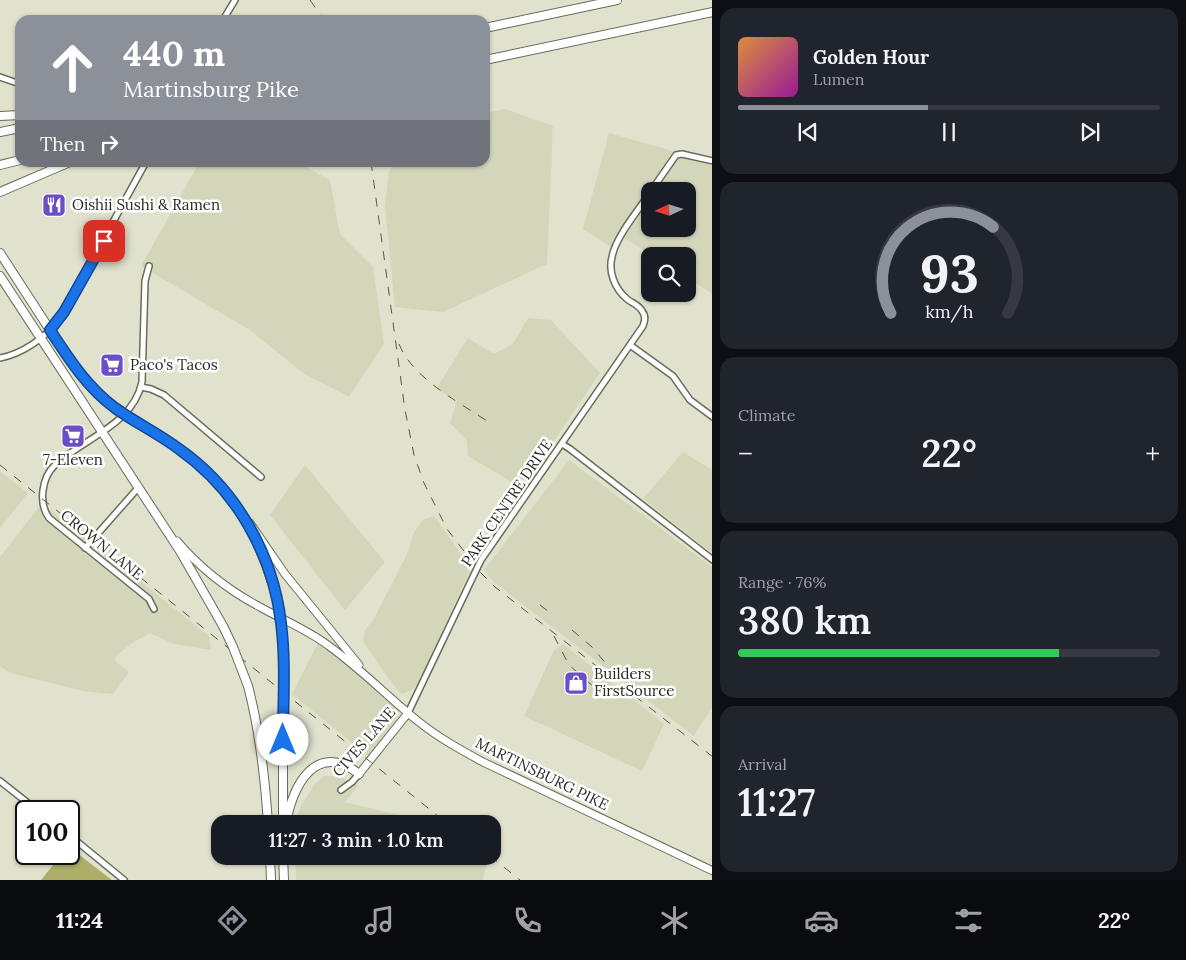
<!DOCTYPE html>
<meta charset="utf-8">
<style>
:root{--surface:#171b24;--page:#20242c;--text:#f1f3f6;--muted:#9ea1a6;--line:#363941;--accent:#8c9099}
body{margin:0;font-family:Lora,serif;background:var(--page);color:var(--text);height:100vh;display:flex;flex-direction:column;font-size:19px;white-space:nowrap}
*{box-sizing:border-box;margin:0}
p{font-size:16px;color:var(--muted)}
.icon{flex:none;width:28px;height:28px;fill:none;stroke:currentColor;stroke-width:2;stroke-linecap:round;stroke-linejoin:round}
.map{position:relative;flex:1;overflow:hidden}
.side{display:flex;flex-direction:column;gap:8px;padding:8px;background:#0d0f14;width:474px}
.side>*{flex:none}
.top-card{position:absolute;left:15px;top:15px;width:475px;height:152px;border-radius:15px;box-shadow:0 1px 4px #0004;background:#8c9099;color:#fff;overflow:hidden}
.needle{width:32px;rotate:266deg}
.buttons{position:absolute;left:641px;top:182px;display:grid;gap:10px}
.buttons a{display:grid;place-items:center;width:55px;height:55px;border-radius:10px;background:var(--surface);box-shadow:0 1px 4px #0004;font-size:25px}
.speed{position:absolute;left:15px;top:800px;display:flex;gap:10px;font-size:25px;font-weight:700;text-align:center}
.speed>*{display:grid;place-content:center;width:65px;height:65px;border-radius:50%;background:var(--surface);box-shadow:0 1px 4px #0004;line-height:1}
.speed .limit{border:2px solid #111;border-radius:8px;background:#fff;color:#111}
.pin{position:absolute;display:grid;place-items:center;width:42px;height:42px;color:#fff;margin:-21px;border-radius:10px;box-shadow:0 2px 8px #0006}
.me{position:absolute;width:55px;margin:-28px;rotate:0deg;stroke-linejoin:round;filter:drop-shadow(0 0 4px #0008)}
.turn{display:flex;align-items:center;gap:18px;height:105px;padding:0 25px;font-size:22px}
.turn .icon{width:65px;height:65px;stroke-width:2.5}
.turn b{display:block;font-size:35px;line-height:42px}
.then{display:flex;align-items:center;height:48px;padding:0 25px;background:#0003;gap:10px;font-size:19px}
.big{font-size:38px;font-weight:600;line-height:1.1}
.side .card{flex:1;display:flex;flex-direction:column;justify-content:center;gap:8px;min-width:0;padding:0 18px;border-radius:15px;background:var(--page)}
.side .dial{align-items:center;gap:0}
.dial svg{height:130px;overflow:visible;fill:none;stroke:var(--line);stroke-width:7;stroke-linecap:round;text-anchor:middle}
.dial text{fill:var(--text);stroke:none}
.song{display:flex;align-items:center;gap:15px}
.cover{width:60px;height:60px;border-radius:8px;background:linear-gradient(135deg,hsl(30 70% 55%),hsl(300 70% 35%))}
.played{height:5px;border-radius:2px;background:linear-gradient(90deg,var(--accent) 45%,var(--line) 45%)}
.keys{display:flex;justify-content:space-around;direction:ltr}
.heat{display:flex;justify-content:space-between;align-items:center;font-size:28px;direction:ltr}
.charge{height:8px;border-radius:4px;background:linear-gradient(90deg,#34c759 76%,var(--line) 0)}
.trip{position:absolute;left:211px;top:815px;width:290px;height:50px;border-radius:15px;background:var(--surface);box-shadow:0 1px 4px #0004;font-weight:600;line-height:50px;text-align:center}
.dock{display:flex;height:80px;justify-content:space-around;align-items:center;background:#090b0e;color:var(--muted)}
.dock .icon{width:35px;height:35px}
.dock .active{color:var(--accent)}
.dock b{font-size:22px;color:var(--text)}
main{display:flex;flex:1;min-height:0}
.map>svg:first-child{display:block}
.built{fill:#d4d6ba}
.forest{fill:#adaf69}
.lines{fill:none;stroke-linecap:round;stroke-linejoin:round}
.minor-casing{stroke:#6a6b59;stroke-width:8}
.major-casing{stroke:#6a6b59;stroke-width:9}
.highway-casing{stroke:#6a6b59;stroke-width:10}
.minor{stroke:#fff;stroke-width:5}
.major{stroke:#fff;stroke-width:7}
.highway{stroke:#fff;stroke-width:8}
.rail{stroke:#56574c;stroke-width:1;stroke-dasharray:9 9;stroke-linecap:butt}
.highway-bridge-casing{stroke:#6a6b59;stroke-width:10;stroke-linecap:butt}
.highway-bridge{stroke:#fff;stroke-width:8}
.route-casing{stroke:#114b97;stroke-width:12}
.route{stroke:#1a73e8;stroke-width:9}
.labels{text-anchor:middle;stroke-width:5;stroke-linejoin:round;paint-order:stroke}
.poi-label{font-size:15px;fill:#2a2b23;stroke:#fff;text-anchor:start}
.street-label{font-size:15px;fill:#2a2b23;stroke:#fff}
</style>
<main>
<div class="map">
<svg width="713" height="880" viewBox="0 0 713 880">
<rect width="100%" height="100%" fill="#e1e2cd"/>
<path class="built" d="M505,109L553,126L547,264L443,312L395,307L385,206L389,171L395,163L485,162V113Z
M609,133L673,151L611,247L583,229Z
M676,158L687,159L712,165V294L688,278V256H653L624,238L650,198V229H688V191H655Z
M199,163H299L330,180L340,234L373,267L384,344L349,397L304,374L250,330L141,266Z
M528,318L551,320L600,373L522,488L468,456L467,441L450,423L457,400L436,389L468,338L494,354L513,344Z
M683,452L712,470V553L643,499Z
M569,460L712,567V707L694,736L495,583L484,570Z
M305,465L385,562L345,610L270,515Z
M0,471L28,493L0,528Z
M42,503L209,636L211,650L174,644L150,633L131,644L117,655L115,659L117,663L129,672L113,694L83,691L10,673L0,666V557Z
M434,516L471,568L420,680L411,691L402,694L395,687L363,642L365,630L375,617L407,554L414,532L423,520Z
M318,643L338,656L397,709L399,715L395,723L368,756L292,694Z
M563,644L664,724L642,771L524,716L554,650Z
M324,776H337L359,785L345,802L435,824H294L301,806L315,784Z
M295,856H482L487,860L483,880H296Z"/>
<path class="forest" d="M69,847L112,880H41L62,854H69Z"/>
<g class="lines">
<g class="minor-casing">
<path id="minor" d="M223,20L235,0
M0,77L20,84
M651,191L676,155L682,154L713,161
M149,266L145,281L142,382C133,425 84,438 55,465C42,477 38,503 49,518L149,599L154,609
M630,345L673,376L690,400L713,417
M0,358C22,354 45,338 59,320L146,162
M141,387L151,389L164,395L261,477
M562,444L570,449L713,560
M85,548L138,488
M408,713L481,560L643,326C645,320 646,316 642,311C639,305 632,303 627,299C615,289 608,272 612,257C615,238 639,209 650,193
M0,781L38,811
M341,790L352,782L359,774
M69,835L124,880"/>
</g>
<g class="major-casing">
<path id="major" d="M250,523L285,574L359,665
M177,541C200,568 228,590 260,607C283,620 308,630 329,646C361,669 388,697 419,722C439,738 461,750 483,762L713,871
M359,774L408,713"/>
</g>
<g class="highway-casing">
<path id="highway" d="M485,28L617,0
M485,60L713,12
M0,116L20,115
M0,132L20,128
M0,165L20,160
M0,192L70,162
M0,253C16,278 32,302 48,327C61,348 75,370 93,388C115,410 141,423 167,440C228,481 258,530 277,599
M0,276L180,551L223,626
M283,639V666
M248,686C260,732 265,777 268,824
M283,720V824
M286,824C292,785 317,740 359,774
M270,856L271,880
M283,856L284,880"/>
</g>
<use href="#minor" class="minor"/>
<use href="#major" class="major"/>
<use href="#highway" class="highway"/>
<path class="rail" d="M310,0L324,20
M371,162L405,410L414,455L424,483L447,529L480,572L495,587L713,757
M399,344C413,379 459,402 490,423
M0,465L448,824
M540,605L549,612
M572,630L592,647L619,679
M554,636L569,665L595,688
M490,856L520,880"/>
<g class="highway-bridge-casing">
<path id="highway-bridge" d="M277,599L283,639
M223,626L233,647L248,686
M283,720V666"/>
</g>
<use href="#highway-bridge" class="highway-bridge"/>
</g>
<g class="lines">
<g class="route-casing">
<path id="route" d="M104,241L64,312L50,330C69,359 87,387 115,408C136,423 159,434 179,449C236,489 273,554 281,623C286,662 283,701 283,740"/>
</g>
<use href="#route" class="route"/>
</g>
<defs>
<g id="restaurant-square" transform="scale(1.25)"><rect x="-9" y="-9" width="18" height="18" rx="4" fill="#6c4ec7" stroke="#fff"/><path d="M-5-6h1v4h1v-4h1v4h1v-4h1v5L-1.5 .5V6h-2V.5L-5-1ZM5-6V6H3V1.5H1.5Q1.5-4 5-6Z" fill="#fff"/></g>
<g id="supermarket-square" transform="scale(1.25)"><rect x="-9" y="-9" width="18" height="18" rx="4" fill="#6c4ec7" stroke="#fff"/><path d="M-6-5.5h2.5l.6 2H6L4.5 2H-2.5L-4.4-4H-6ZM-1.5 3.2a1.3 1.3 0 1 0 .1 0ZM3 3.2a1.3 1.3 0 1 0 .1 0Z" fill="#fff"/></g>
<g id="shop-square" transform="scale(1.25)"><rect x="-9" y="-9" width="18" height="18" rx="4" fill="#6c4ec7" stroke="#fff"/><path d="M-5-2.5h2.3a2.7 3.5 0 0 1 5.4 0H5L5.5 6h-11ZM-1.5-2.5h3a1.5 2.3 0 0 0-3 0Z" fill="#fff"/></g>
</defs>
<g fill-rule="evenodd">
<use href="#restaurant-square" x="54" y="205"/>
<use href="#supermarket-square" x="112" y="365"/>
<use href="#supermarket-square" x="73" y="436"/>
<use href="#shop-square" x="576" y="683"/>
</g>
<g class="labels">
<g class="poi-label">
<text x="72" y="210">Oishii Sushi &amp; Ramen</text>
<text x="130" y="370">Paco's Tacos</text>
<text x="73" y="465" text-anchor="middle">7-Eleven</text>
<text x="594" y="679">Builders<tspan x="594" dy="17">FirstSource</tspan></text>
</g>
<g class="street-label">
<text transform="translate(507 503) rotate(-56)" y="5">PARK CENTRE DRIVE</text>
<text transform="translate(102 545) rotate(39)" y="5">CROWN LANE</text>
<text transform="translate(364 742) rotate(-49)" y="5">CIVES LANE</text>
<text transform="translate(542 774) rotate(26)" y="5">MARTINSBURG PIKE</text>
</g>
</g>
</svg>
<div class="buttons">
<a><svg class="needle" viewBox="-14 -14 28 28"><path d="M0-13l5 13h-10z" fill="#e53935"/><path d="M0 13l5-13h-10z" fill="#9ea1a6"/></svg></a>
<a><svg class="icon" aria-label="search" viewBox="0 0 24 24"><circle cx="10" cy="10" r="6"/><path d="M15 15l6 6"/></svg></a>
</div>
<div class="speed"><div class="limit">100</div></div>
<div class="pin" style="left:104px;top:241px;background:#d93025"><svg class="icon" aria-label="arrive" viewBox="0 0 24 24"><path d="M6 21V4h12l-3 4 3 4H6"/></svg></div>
<svg class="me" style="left:283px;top:740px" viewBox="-20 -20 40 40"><circle r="19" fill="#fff"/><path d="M0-13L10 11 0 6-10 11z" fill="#1a73e8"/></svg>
<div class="trip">11:27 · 3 min · 1.0 km</div>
<div class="top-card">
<div class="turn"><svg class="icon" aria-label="ahead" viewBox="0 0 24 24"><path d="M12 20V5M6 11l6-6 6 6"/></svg><div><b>440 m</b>Martinsburg Pike</div></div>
<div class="then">Then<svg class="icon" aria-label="right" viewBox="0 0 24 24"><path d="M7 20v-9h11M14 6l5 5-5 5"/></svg></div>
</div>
</div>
<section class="side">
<div class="card">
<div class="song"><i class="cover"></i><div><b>Golden Hour</b><p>Lumen</p></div></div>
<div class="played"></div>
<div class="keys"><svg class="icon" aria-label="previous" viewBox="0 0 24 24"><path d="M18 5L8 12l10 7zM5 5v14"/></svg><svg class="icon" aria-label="pause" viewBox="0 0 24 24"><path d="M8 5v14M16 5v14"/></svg><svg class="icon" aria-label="next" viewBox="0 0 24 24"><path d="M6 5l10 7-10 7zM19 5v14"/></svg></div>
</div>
<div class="card dial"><svg viewBox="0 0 100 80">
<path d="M14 69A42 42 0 1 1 86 69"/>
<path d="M14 69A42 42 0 0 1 77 16" stroke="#8c9099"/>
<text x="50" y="56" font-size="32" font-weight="700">93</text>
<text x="50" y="72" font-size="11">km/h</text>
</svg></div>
<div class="card"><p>Climate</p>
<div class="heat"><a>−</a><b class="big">22°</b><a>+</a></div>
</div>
<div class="card"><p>Range · 76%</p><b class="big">380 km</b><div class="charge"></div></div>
<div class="card"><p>Arrival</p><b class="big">11:27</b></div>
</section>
</main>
<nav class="dock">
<b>11:24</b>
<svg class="icon active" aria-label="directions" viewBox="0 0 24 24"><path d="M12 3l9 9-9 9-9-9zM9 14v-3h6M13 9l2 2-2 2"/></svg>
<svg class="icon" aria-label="music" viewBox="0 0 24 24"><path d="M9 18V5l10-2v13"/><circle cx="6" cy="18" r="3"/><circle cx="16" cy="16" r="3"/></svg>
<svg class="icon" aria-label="phone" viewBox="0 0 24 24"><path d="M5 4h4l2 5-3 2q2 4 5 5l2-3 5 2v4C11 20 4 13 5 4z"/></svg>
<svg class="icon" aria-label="climate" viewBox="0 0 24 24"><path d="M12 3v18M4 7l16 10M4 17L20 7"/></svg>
<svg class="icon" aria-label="car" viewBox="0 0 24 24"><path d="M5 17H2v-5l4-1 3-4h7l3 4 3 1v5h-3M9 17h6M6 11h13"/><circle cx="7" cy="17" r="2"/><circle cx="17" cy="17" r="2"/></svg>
<svg class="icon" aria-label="filters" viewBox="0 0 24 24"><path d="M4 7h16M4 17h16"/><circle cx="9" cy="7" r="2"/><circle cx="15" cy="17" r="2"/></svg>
<b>22°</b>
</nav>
